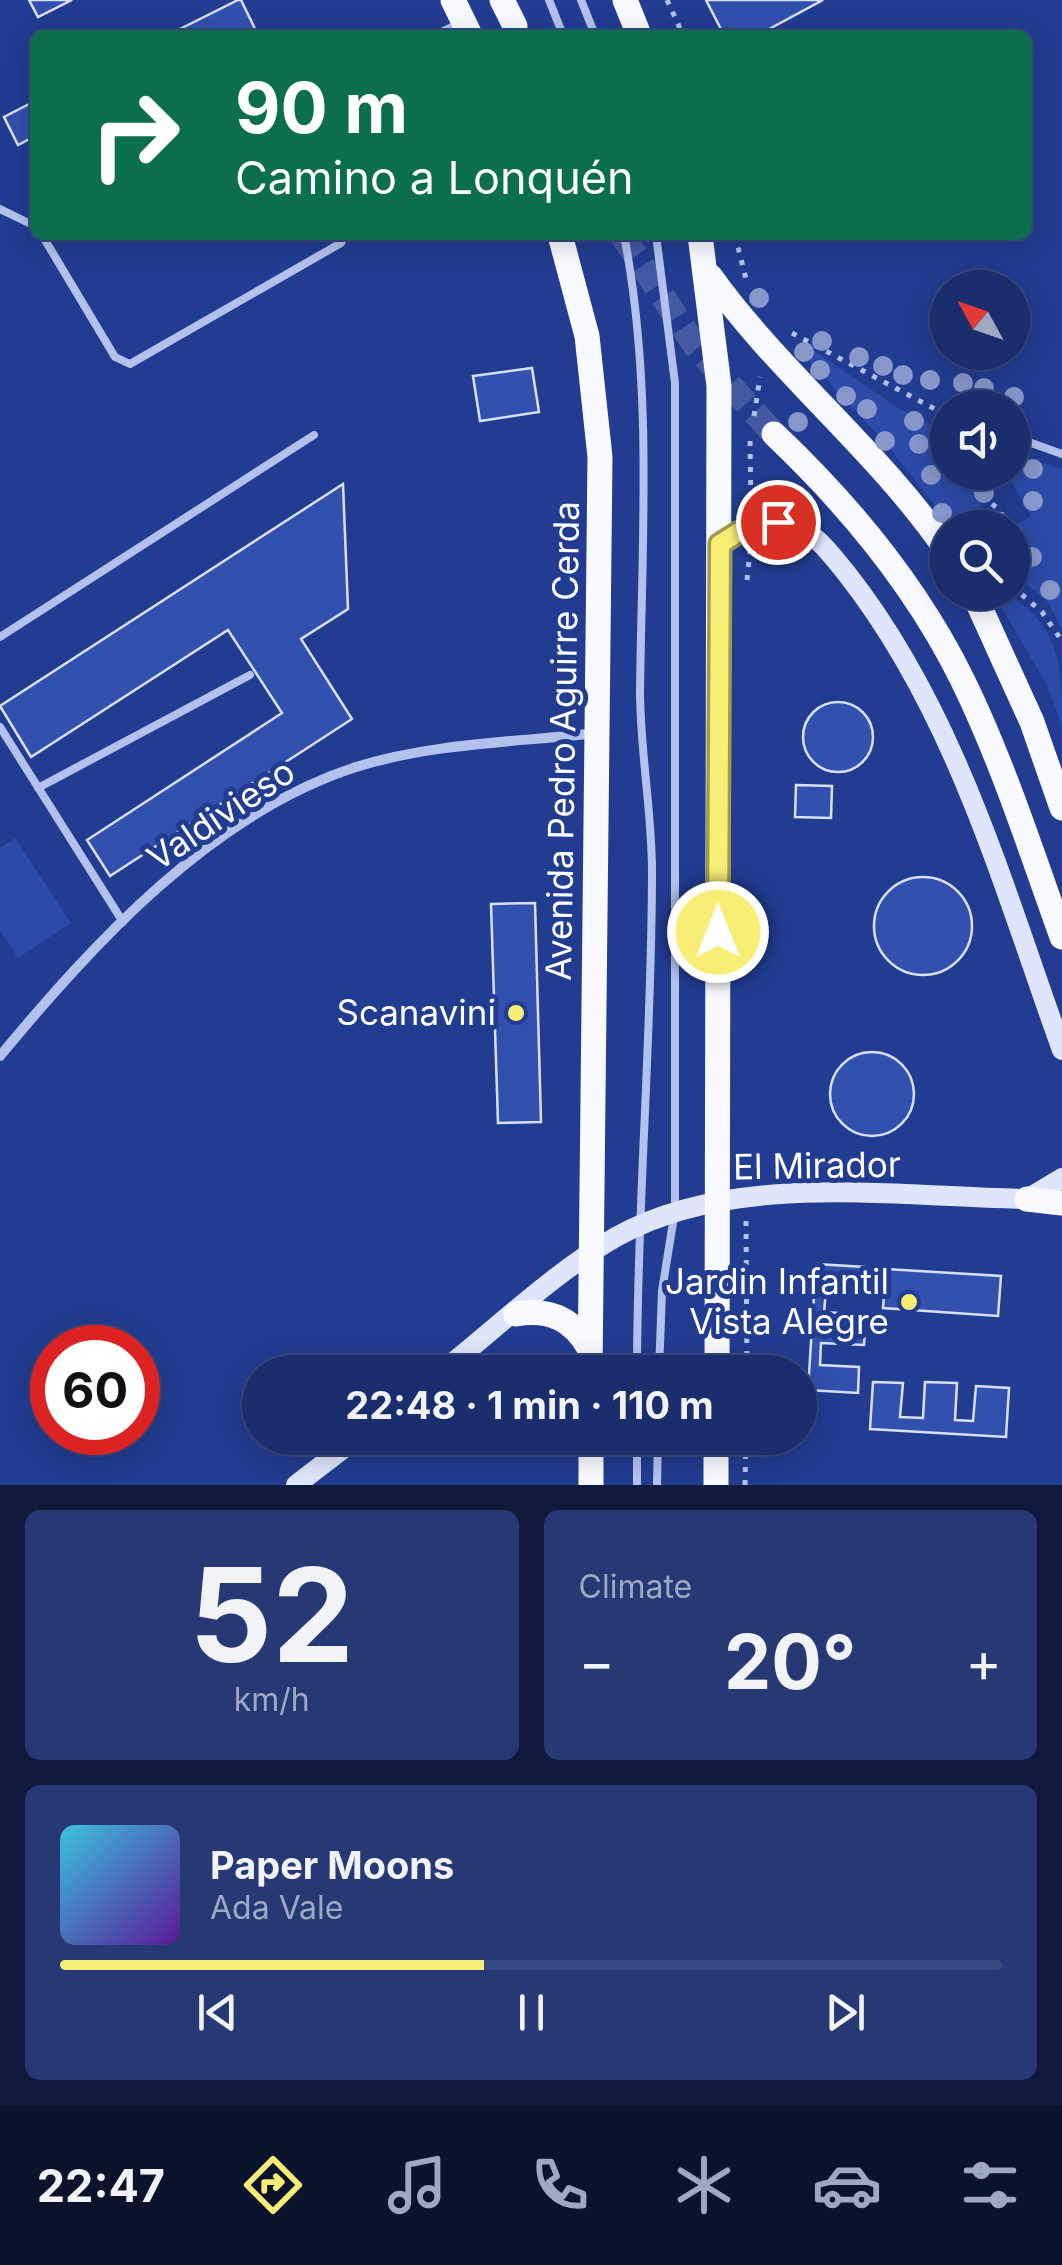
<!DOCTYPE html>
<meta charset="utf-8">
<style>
:root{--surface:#1a2d6d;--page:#273975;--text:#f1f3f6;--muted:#9fa8c2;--line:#384980;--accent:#f8ee76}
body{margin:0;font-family:Inter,sans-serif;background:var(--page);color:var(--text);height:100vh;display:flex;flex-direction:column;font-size:38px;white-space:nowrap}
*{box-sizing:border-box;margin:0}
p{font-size:32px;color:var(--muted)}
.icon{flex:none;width:55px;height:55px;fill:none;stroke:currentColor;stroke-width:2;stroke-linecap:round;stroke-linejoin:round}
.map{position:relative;height:1485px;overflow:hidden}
.details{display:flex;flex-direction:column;gap:25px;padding:25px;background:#0e193c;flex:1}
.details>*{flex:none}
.banner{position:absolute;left:30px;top:30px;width:1002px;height:210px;border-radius:15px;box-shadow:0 5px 25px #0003,0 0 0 2px var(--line);background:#0b6e4f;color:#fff;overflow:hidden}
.needle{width:65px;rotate:310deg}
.controls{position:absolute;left:930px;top:270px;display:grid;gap:20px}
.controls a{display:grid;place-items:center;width:100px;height:100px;border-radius:50%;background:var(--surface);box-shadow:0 5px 25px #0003,0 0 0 2px var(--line);font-size:50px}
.speed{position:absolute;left:30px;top:1325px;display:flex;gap:20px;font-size:50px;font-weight:700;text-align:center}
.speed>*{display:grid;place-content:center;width:130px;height:130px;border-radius:50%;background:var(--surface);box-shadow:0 5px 25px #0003,0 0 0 2px var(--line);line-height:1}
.speed .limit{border:15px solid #d22;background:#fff;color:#111}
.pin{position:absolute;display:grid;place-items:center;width:85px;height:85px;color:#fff;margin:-42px;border:5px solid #fff;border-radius:50%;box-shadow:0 2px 10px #0007}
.me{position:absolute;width:110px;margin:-55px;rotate:0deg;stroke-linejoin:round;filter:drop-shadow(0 0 8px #0008)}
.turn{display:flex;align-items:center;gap:35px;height:210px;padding:0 40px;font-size:45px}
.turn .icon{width:130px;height:130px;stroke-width:2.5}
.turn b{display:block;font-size:70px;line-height:85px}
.big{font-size:75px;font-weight:700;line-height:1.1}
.details .card{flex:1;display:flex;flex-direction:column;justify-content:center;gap:15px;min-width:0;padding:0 35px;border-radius:15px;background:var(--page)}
.details .dial{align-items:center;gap:0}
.dial b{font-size:130px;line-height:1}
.song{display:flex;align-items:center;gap:30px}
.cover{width:120px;height:120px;border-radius:15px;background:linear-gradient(135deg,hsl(190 70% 55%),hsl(270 70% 35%))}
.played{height:10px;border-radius:5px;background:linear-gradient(90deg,var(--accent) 45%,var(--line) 45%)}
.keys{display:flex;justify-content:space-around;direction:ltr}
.heat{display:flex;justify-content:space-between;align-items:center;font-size:55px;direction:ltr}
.details .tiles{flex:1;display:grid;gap:25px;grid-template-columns:1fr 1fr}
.card:last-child{grid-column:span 2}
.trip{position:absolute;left:242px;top:1355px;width:575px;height:100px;border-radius:50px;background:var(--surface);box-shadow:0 5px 25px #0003,0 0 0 2px var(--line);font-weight:700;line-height:100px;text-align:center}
.tab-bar{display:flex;height:160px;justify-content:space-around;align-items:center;background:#0a122c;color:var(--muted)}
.tab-bar .icon{width:70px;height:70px}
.tab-bar .on{color:var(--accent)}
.tab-bar b{font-size:45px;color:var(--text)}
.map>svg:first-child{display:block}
.green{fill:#2c4ba9}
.building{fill:#3250ae;stroke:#d9e1f9;stroke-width:2.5}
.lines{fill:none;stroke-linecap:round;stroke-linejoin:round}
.primary-tunnel{stroke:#4359a2;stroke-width:25;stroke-dasharray:25 12;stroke-linecap:butt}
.path{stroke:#b3c2ed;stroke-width:5;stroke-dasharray:5 8;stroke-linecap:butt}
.lane{stroke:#b3c2ed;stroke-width:8}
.street{stroke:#b3c2ed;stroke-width:10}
.secondary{stroke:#dfe5fa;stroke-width:20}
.primary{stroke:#f9faff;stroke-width:25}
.tree{fill:#8797ca}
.route-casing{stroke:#a19b4d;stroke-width:25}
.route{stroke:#f8ee76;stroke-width:18}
.poi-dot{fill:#f8ee76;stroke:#223c91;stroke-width:4}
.labels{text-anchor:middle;stroke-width:10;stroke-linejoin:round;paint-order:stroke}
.street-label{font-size:35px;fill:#fff;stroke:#223c91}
.poi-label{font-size:35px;fill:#fff;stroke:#223c91;text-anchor:end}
</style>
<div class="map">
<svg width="1062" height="1485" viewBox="0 0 1062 1485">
<rect width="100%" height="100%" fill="#223c91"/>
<path class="green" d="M806,345L897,407L947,433L948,472L972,473L981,494L979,527H952L888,446L798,349Z
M1015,455L1062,469V630L1048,602L1017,577L1010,527L1031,517L1007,473L1012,472Z
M993,593C1008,592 1016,600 1028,609C1062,640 1062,678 1062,726L1047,685Z
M15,838L71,923L18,958L0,931V848Z"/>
<path class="building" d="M29,0H72L38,17Z
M241,0L258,35H168L238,0Z
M706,0H823L758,35H724Z
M35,101V136L18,145L4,117Z
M532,368L539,412L480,421L473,376Z
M343,484L348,609L301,639L352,719L110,876L87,840L282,713L228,630L31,757L0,706Z
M803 737a35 35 0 1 1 70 0a35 35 0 1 1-70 0Z
M796,785L832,786L831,818L795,817Z
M874 926a49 49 0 1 1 98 0a49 49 0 1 1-98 0Z
M535,903L541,1122L498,1123L491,904Z
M830 1094a42 42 0 1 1 84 0a42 42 0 1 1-84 0Z
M816,1264L865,1267L863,1295L826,1292L824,1312L866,1315L864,1345L821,1343L820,1365L859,1367L858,1393L808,1390Z
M886,1269L1001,1276L998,1316L883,1308Z
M873,1382L903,1383L900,1417L923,1418L925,1382L957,1383L955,1420L973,1421L976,1386L1009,1388L1006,1437L870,1429Z"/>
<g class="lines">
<path class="primary-tunnel" d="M622,235L696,347L774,434"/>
<path class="path" d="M667,0L683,35
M735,235L746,279
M792,333L948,416
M754,416L760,377
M750,441L751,505
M972,472L980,494L1002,512L998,528
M747,580L750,551
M1012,586L1042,612L1062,641
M746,1221L747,1372
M745,1485L746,1438"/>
<path class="lane" d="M549,0L563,35
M581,0L595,35
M435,35L460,23
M0,209L35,226
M42,235L115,357L130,364L341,243L345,235
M624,235C653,384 642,539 640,690C640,751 652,811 652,872C652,1039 637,1205 637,1372
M656,235L675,383V1210L662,1291L659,1372
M1012,436L1062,454
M0,637L314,435
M0,727L123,922
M38,788L250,675
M637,1485V1438
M657,1485L658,1438"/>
<path class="street" d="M0,1056C94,943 212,813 356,767C432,743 519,742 597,733"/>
<path class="secondary" d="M720,544C740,531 766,518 791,525C815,531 832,556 847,574C956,713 1003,887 1062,1050
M441,1372C497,1328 553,1273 616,1237C733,1171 896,1197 1027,1199L1062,1178
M296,1485L357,1438"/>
<path class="primary" d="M453,0L470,35
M502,0L515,26
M625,0L639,35
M560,235L587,336L600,457L590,1372
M700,235L719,386L717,1372
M710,276C781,375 879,451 948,552
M774,434C850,506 917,587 963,681C1003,763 1031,851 1062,937
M973,592L1032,722L1062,808
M1027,1199L1062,1203
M516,1314C549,1308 573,1319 589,1348
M591,1438V1485
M716,1485V1438"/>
</g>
<g class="tree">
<circle cx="759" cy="298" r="10"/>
<circle cx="822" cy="341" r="10"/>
<circle cx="804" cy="352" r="10"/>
<circle cx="859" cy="357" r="10"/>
<circle cx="883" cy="366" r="10"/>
<circle cx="820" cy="370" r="10"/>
<circle cx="903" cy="375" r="10"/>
<circle cx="930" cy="380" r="10"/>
<circle cx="963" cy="383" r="10"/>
<circle cx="984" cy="388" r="10"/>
<circle cx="846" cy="396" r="10"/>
<circle cx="1014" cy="397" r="10"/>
<circle cx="867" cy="409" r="10"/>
<circle cx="914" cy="421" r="10"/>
<circle cx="798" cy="422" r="10"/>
<circle cx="885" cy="441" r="10"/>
<circle cx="919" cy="444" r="10"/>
<circle cx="1033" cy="469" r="10"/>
<circle cx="931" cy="475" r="10"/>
<circle cx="984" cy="493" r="10"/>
<circle cx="1033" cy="501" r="10"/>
<circle cx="942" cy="513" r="10"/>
<circle cx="1032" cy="557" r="10"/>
<circle cx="1050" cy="590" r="10"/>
</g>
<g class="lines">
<g class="route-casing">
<path id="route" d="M718,932L720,544L739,532L778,522"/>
</g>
<use href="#route" class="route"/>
</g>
<g class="poi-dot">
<circle cx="516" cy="1013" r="10"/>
<circle cx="909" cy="1302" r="10"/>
</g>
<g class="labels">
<g class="street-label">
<text transform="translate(563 741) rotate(-89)" y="12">Avenida Pedro Aguirre Cerda</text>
<text transform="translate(221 815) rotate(-34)" y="12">Valdivieso</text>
<text transform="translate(817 1166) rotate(-1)" y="12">El Mirador</text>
</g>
<g class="poi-label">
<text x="496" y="1025">Scanavini</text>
<text x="889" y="1294">Jardin Infantil<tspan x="889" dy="40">Vista Alegre</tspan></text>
</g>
</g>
</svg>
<div class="controls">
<a><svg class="needle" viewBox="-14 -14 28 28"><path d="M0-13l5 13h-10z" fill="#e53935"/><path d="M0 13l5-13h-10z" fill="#9fa8c2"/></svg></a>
<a><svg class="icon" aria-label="sound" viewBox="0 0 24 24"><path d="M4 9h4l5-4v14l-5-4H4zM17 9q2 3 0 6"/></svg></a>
<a><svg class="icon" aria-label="search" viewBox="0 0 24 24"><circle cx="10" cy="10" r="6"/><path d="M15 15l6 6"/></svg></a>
</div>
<div class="speed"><div class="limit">60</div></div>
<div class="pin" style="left:778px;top:522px;background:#d93025"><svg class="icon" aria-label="arrive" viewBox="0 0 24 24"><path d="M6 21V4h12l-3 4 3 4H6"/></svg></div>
<svg class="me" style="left:718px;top:932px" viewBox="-20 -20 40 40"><circle r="17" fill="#f8ee76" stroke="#fff" stroke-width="3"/><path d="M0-11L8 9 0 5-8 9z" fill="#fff"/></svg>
<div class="trip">22:48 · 1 min · 110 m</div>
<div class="banner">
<div class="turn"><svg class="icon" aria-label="right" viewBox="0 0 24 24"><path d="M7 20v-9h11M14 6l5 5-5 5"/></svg><div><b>90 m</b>Camino a Lonquén</div></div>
</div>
</div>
<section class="details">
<div class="tiles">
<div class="card dial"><b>52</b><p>km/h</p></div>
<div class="card"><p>Climate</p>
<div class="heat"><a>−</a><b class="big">20°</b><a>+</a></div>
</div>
<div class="card">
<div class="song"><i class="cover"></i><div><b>Paper Moons</b><p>Ada Vale</p></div></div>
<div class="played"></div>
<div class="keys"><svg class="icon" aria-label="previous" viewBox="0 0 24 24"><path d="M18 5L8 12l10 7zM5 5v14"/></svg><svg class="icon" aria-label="pause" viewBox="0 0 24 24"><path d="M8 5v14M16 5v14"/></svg><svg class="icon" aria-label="next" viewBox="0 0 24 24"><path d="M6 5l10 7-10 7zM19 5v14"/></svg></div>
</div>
</div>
</section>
<nav class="tab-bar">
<b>22:47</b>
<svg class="icon on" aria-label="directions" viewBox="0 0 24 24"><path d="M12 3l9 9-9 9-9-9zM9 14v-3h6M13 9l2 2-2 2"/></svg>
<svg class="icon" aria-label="music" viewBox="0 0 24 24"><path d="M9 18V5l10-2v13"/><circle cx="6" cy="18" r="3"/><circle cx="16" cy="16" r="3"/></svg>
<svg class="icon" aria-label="phone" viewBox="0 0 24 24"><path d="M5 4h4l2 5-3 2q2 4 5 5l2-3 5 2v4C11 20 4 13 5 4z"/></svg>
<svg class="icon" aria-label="climate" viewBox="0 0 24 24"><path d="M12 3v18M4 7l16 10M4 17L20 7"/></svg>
<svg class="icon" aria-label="car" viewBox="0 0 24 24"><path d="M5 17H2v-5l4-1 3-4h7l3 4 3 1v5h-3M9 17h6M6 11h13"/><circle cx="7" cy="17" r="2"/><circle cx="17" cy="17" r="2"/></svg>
<svg class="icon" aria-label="filters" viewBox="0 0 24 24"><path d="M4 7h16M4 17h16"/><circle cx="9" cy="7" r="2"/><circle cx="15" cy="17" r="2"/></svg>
</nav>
